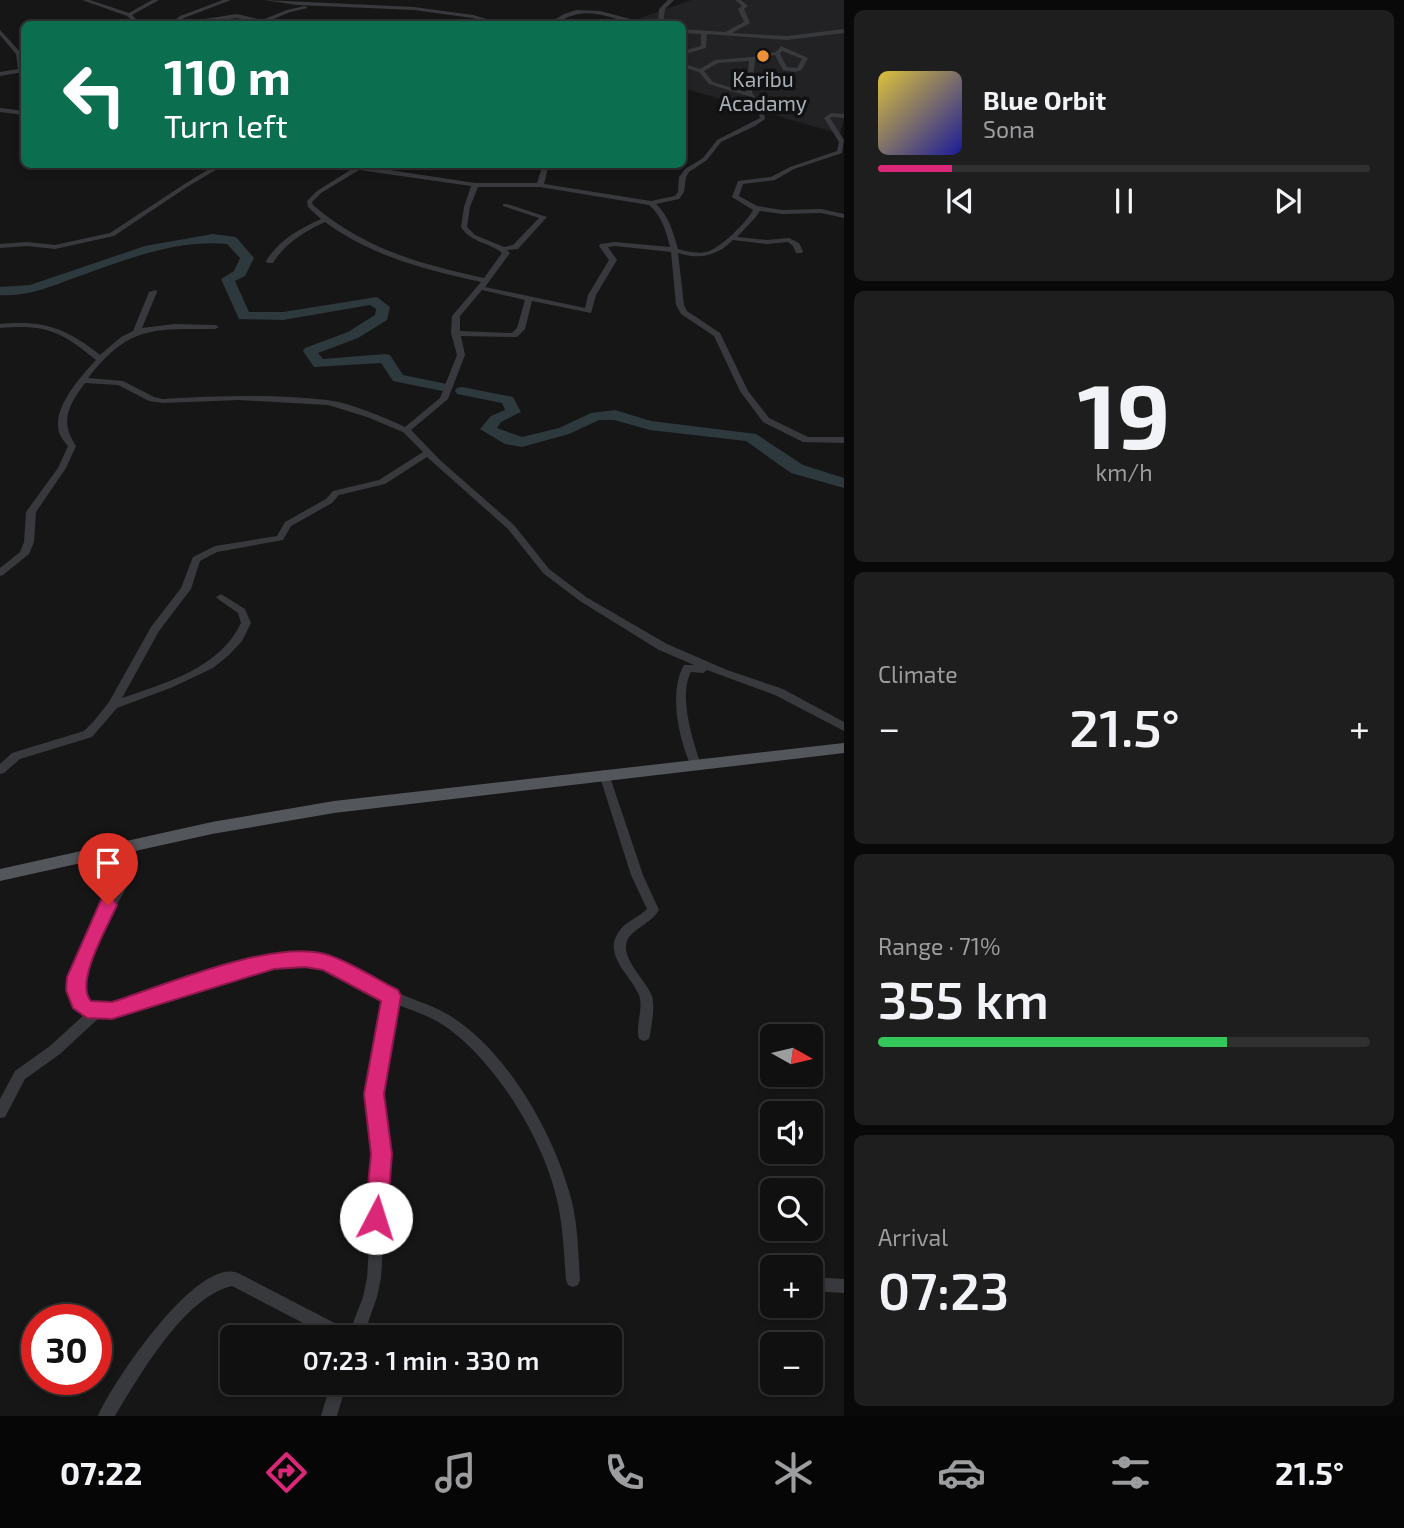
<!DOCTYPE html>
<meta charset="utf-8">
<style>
:root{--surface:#101011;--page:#1e1e1f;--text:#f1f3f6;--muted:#9c9d9f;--line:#303031;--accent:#db2777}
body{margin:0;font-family:"Exo 2",sans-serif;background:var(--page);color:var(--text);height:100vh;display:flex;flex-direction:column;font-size:26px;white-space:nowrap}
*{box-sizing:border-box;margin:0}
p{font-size:23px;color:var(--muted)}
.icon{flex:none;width:38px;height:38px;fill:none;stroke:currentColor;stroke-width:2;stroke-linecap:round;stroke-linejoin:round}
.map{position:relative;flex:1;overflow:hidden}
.drawer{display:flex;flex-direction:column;gap:10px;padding:10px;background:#090909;width:560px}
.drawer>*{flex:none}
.hud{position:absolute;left:21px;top:21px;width:665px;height:147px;border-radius:10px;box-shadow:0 4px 10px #0003,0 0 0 2px var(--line);background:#0b6e4f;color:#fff;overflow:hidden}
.needle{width:46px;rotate:98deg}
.tools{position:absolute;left:760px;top:1024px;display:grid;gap:14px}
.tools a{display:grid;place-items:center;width:63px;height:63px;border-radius:10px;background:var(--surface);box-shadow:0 4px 10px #0003,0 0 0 2px var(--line);font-size:35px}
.speed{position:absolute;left:21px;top:1304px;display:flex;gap:14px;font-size:35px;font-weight:700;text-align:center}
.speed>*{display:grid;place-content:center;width:91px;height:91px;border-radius:50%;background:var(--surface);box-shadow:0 4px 10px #0003,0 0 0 2px var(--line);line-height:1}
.speed .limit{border:10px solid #d22;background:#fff;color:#111}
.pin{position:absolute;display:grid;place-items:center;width:60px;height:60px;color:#fff;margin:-72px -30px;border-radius:50% 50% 50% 0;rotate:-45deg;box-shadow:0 0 7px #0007}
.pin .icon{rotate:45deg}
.me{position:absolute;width:77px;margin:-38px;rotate:5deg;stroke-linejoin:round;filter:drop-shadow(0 0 5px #0008)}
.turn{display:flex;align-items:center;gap:24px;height:147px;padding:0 28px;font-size:32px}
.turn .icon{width:91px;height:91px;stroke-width:2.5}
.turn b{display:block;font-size:49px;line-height:60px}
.big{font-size:52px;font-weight:600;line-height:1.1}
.drawer .card{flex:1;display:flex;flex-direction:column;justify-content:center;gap:10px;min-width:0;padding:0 24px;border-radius:10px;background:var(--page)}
.drawer .dial{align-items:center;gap:0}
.dial b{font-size:91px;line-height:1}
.song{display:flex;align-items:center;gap:21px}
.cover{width:84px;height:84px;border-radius:10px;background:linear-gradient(135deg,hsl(50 70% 55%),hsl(240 70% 35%))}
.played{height:7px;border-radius:4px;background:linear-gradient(90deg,var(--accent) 15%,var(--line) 15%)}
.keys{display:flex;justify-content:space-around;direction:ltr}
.heat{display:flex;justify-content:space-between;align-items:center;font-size:38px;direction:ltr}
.charge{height:10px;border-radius:5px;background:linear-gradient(90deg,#34c759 71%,var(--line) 0)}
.trip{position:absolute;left:220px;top:1325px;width:402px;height:70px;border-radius:10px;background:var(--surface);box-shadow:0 4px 10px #0003,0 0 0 2px var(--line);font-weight:600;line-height:70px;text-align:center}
.dock{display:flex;height:112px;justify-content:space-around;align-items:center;background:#060607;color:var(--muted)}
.dock .icon{width:49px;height:49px}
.dock .active{color:var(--accent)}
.dock b{font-size:32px;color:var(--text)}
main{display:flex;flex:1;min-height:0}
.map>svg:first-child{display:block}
.built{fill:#222224}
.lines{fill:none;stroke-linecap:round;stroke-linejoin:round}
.river{fill:#2e393d;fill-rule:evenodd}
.minor{fill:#37393c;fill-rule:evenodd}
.major{fill:#53565b;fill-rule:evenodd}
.route{fill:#db2777;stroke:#8e194d;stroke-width:2}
.poi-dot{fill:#eb913a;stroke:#111112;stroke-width:2.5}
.labels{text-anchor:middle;stroke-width:7;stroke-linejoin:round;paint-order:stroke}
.far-poi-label{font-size:21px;fill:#a8afb7;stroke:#111112}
</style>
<main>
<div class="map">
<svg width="844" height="1416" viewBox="0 0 844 1416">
<rect width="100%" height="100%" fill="#161617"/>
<path class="built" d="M691,0H844V119L840,134L683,88L682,24H636L640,18Z"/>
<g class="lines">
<path class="river" d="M213,234L236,237L254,258L245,276L235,281L249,312H283L377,297L390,307L387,320L358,338L318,353L323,359L385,354L390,355L403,375L447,384L449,387L442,391L393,381L381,363L314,367L303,351L305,348L348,332L375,315L376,309L370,305L283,320L239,319L221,279L234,271L240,258L227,244C174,239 123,261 74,278C50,287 26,297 0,295V287L30,285L145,246Z
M462,387L513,397L521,412L501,422L497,428L522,437L559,428L591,413L615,410L651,421L756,434L803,465L844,478V488L791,473L746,441L650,430L614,420H599L569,434L522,447L505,444L480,429L491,416L505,410L502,403L457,394L455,391L457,388Z"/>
<path class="minor" d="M82,0H90L129,13L152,0H159L132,15L141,24H136L127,16Z
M223,0H231L184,18L178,23L237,14L262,20L287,10L305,6L308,8L290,12L262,24L237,18L187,24H170L180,16Z
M264,0L414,7L473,15L505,24H497L472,18L414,10L297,5Z
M668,0H674L665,9L663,24H658L659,9Z
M735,0H741L748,6L744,9L750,23L732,33L787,36L844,29V33L787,40L707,34L706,48L682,55V51L701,46V34L682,33V29L725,32L744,22L738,9L742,6Z
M576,10L600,11L650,24C618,27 594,0 559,22V24H554V20L564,14Z
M47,19L52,20L47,24H42Z
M0,30L22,54L24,72L0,76V72L18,69L16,54L0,35Z
M781,46L808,58C800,74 801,73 783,70L775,55L755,60L752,93L763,107L765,119L755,126L721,142L707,160L689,172L686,177L684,192L679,199L656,204C669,216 673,232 678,249C686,251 697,254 706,252C720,249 747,222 753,210L732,197L738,181L771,177L790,167L837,151L839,142L824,118L831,113L844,114V118L832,117L830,118L844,140L842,153L794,169L775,180L743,184L739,196L757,206L782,210L821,209L844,214V218L821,213L782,214L760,211L755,218L737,237L767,240L789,238L799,243L803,251L802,253H796L793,246L788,242L767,244L733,240C717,256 700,260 678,253L684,305L687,311L720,333L748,391L769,418L808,437H844V443L803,442L763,422L740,391L714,336L681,314L676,305L671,252L615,246L608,247L617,260L596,295L591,313L532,301L525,329L517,337L461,336L465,355L448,399L411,430L441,461L514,525L549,569L586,597L667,644L727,670L783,689L844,722V731L775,695L707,670L703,673L691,672C678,696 693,741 701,765L700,768H692C679,740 668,693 684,665H694L659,650L580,601L543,573L508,529L427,457L385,484L339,495L332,503L291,526L283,540L217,552L200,561L191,589L159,631L122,698C166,683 220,668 241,623L238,613L218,599L216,597L221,594L245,609L251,623L242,641L229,655L213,668L173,687L117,708L92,737L20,759L4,773L0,774V764L12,753L84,731L94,721L109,702L151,627L181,588L193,557L215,546L277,536L285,522L326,499L333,491L379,480L423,452L403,432L367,417L328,405L239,400L163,403L149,401L118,385L85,383C69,405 59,421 76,446L66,468L36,512L34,542L29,554L3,575L0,576V568L20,552L24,542L26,512L58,468L68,446C63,440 58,434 58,426C56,404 82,375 96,360C61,331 45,324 0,328V324C44,320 66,328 100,355L121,337L133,331L149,292L156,290L157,292L142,328L174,324L215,325L219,327L215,329C154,329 129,325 88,378L123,381L154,397L163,399C218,396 273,394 327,400C354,404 381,416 405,427L440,398L457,355L451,333L452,316L481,282C426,270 371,256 325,222C304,232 285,243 273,263H267L266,261C279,240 299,229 321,219L308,207L307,201L317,191L352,169L331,164H350L475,183H537L543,164H549L544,184L651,201L675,196L678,192L679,177L685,169L703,158L717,140L760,118L757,107L748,96L709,84L699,72L682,67V63L700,69L715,60L752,57L776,52ZM782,51L802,59L797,68L787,67L780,54ZM749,61L746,92L713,82L704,71L718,63ZM359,170L471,186L464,207L461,227C471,243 489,242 502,253L484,278C420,264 364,249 313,205L312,202L321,193ZM478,187H540L649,205C662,216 666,231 670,247L615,242L600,244L599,246L609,260L588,295L585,308L485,287L510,253L507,250L518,249L547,217L507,204H503V206L539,218L513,245L504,247L475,235L467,227L470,207ZM482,290L525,300L517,328L512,333L460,331V316Z
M0,108L24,111V115L0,112Z
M217,164H226L187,187L114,236L55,249L27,246L0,248V244L27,242L55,245L110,233L183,185Z
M604,770L608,771L609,774L643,875L659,910C652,923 632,929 627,941C620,958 646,980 652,996C655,1008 652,1022 650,1035L649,1039L644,1041L639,1039C635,1025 644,1009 639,995C630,974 601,954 620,930C627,921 639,917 647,909L631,875L599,774L600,771Z
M130,841L134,843C150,890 60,950 91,1004L108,1005L119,1003C174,988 234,953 292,954C328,955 359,974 390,989C409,999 431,1004 449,1015C505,1049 551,1129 569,1191C578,1220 578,1250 580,1280L578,1285L573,1287L568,1285L566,1280C564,1253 563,1226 557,1200C544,1140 493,1056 440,1023C427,1015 411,1010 396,1004L381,1094L389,1154L381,1278L377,1297L363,1337H330L232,1286C184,1297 140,1375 115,1416H98C112,1383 197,1256 238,1273L350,1331L363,1297L367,1278L375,1154L367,1094L384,999L330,972L306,966L275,965L224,978L175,994L130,1011L100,1017L60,1054L25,1079L5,1117L0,1118V1099L15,1071L50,1046L85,1014L83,1013C79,1007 74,1000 72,994C64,957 103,911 118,879C120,875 123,869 124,864C126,857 124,850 126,843Z
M766,1275L772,1276V1290L761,1287L759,1282L761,1277Z
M810,1277L844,1279V1293L810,1291Z
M331,1382H347L337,1416H321Z"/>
<path class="major" d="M844,743V753L334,813L212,834L0,881V869L212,822L334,801Z"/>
</g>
<path class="route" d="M108,898L114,900L117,905C108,926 74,983 91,1001L112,1002C168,984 270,940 325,954C350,961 375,979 398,990L401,996L384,1094L392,1154L387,1218L384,1226L376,1229L369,1226L365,1218L371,1154L364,1094L381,1001L323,970L305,967L274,969L112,1019L87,1018L73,1008L66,990L67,977L101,900Z"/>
<circle class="poi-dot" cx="763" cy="56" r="7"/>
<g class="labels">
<g class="far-poi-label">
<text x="763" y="87">Karibu<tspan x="763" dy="24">Acadamy</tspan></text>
</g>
</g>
</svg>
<div class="tools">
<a><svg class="needle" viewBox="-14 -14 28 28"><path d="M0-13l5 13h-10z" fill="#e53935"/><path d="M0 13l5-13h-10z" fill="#9c9d9f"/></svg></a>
<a><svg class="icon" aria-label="sound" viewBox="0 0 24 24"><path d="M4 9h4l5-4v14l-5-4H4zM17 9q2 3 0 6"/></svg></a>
<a><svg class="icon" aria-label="search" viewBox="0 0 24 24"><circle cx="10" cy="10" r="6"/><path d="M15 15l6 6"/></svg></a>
<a>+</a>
<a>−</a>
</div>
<div class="speed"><div class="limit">30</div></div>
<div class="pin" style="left:108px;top:905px;background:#d93025"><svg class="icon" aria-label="arrive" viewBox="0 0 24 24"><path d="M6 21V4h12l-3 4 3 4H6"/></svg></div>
<svg class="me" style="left:376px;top:1218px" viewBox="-20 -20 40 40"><circle r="19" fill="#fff"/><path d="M0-13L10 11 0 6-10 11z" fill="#db2777"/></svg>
<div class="trip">07:23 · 1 min · 330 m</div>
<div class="hud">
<div class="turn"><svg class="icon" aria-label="left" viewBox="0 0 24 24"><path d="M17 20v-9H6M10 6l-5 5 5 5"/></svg><div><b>110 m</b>Turn left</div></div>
</div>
</div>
<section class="drawer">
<div class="card">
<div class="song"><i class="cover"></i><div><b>Blue Orbit</b><p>Sona</p></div></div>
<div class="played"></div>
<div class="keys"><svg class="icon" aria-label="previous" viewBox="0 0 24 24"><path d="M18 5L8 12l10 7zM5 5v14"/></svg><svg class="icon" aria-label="pause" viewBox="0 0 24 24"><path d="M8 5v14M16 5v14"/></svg><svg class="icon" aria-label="next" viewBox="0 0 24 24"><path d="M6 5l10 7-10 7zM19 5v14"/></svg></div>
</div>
<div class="card dial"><b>19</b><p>km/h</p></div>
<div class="card"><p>Climate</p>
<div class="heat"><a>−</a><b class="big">21.5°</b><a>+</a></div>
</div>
<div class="card"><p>Range · 71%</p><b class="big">355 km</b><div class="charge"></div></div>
<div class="card"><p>Arrival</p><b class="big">07:23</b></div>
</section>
</main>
<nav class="dock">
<b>07:22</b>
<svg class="icon active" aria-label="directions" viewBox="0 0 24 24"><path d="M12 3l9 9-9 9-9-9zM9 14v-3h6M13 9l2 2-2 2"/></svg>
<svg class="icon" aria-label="music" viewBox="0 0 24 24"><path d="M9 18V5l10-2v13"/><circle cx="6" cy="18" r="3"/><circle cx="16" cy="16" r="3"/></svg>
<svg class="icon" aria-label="phone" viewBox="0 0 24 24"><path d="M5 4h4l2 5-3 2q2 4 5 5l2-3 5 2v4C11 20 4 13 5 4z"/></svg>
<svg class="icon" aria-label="climate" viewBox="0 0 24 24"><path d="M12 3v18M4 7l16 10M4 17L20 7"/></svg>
<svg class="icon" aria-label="car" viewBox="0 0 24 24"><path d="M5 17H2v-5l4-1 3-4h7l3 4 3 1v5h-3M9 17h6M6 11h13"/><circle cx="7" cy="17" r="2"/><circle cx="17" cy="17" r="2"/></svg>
<svg class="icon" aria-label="filters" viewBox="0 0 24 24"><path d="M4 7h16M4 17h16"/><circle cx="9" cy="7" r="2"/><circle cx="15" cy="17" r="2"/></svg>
<b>21.5°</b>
</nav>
